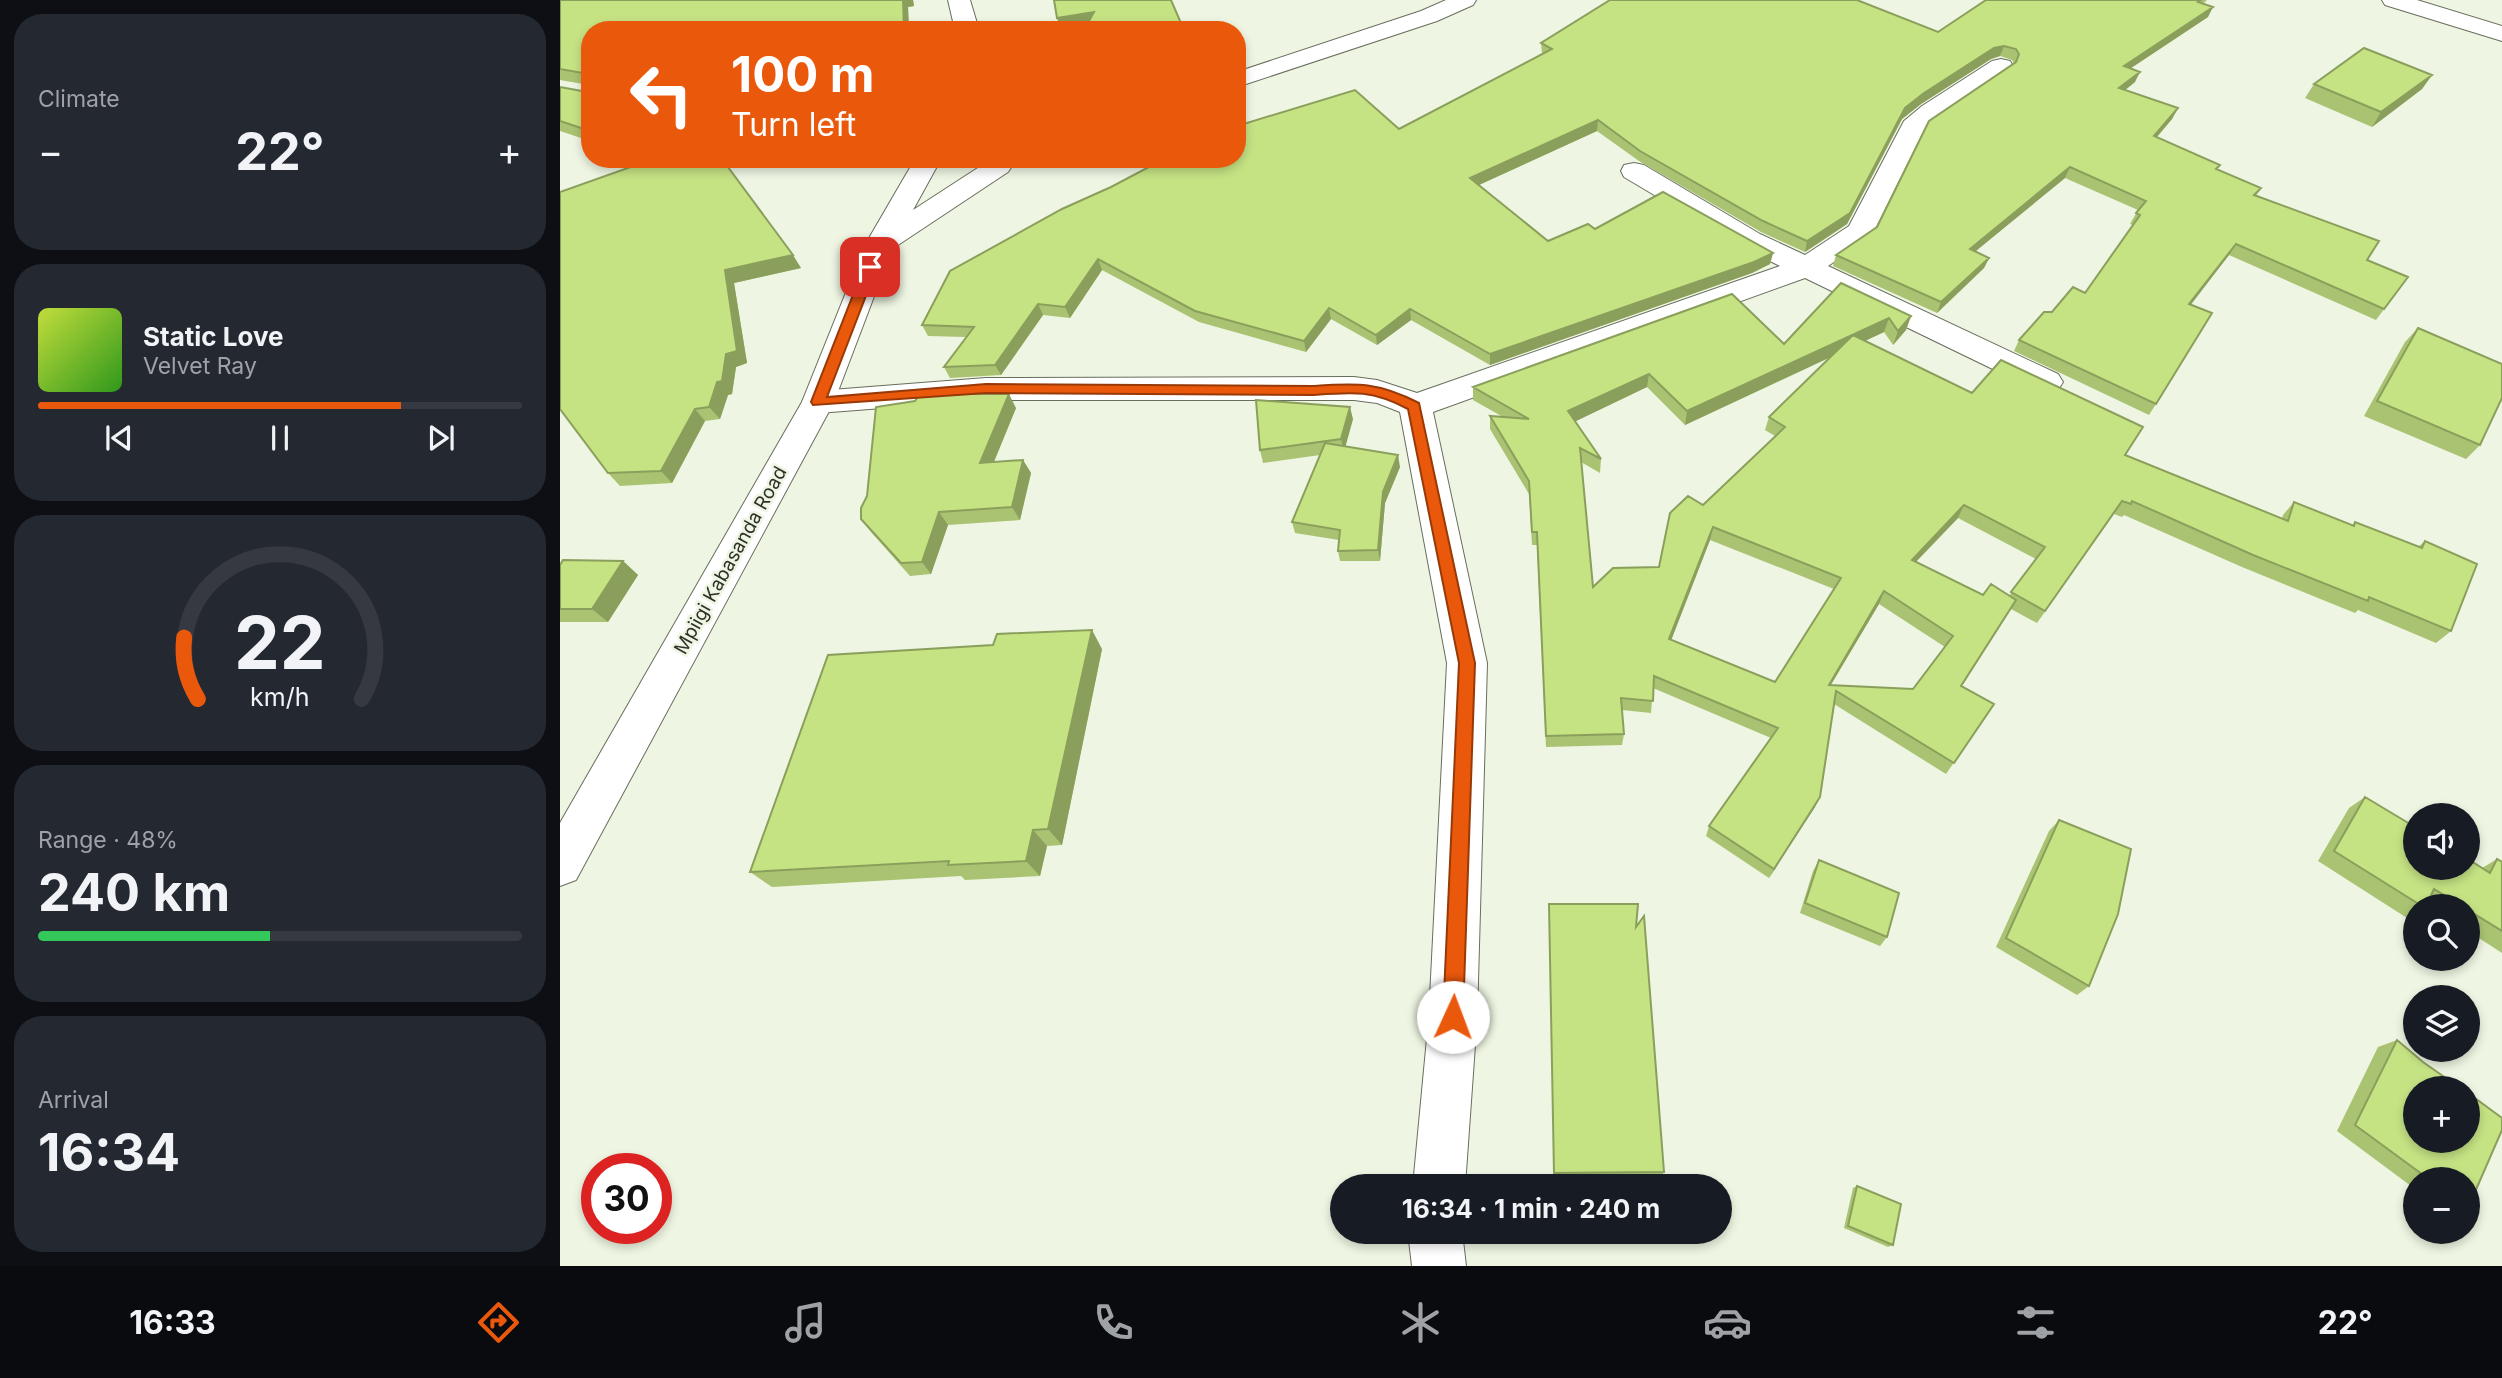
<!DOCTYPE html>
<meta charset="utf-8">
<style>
:root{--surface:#171b24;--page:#242831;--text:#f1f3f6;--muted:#9ea1a6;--line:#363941;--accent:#ea580c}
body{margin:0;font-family:Inter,sans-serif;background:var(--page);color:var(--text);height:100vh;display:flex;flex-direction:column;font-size:26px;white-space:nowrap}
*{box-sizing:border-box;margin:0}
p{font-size:23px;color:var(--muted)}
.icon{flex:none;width:38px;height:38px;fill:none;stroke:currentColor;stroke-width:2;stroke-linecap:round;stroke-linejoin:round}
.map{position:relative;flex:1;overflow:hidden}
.drawer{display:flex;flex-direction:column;gap:14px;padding:14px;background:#0d0f14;width:560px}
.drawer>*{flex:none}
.hud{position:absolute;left:21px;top:21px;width:665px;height:147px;border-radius:28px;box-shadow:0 4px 10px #0003;background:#ea580c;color:#fff;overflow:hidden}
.fabs{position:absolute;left:1843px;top:803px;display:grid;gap:14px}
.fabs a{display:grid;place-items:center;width:77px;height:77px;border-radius:50%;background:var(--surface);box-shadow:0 4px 10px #0003;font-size:35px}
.speed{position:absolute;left:21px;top:1153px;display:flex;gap:14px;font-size:35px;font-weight:700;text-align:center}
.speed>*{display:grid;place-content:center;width:91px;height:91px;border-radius:50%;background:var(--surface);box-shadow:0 4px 10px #0003;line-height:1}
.speed .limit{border:10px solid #d22;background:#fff;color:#111}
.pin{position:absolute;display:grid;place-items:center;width:60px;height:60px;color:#fff;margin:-30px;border-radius:14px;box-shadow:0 4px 10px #0006}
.me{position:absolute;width:77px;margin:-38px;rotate:2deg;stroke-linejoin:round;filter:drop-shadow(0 0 5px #0008)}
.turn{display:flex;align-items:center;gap:24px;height:147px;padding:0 35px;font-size:32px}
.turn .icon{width:91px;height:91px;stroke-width:2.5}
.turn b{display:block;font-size:49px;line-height:60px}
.big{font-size:52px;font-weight:700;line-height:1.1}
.drawer .tile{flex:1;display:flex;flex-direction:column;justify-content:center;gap:10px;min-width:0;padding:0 24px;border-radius:28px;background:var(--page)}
.drawer .dial{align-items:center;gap:0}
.dial svg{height:182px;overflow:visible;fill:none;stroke:var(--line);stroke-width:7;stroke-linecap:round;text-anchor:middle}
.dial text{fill:var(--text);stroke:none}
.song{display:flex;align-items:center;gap:21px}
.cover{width:84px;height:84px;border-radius:10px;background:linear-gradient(135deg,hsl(70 70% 55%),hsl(110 70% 35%))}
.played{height:7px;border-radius:4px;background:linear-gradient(90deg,var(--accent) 75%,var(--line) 75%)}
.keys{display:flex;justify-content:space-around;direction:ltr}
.heat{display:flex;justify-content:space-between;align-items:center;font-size:38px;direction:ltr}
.charge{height:10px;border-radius:5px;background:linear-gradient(90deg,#34c759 48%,var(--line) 0)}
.trip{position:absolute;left:770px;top:1174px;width:402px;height:70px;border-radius:35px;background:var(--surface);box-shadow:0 4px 10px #0003;font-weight:700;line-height:70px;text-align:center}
.dock{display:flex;height:112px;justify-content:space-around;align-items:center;background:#090b0e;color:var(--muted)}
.dock .icon{width:49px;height:49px}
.dock .current{color:var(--accent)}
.dock b{font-size:32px;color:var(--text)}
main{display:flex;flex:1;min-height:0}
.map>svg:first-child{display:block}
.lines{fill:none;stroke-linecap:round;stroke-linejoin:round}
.street-casing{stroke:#686e5d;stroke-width:2}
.secondary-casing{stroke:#686e5d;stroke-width:2}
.street{fill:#fff;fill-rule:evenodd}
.secondary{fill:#fff;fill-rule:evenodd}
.wall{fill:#aac372;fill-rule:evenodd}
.shaded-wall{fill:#8b9f5c}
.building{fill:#c6e384;stroke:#8b9f5c;stroke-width:2;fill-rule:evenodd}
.route{fill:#ea580c;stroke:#983908;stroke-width:2}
.labels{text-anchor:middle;stroke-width:5;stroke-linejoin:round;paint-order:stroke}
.street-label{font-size:19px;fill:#2e312a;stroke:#eef5e2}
</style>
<main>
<section class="drawer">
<div class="tile"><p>Climate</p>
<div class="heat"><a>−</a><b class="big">22°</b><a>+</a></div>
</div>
<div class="tile">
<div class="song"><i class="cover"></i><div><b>Static Love</b><p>Velvet Ray</p></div></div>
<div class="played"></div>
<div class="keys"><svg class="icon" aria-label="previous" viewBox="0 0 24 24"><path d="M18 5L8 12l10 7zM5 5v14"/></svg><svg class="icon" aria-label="pause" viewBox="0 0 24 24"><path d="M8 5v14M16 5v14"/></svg><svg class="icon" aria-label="next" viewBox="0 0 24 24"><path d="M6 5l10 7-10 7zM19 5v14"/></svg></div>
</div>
<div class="tile dial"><svg viewBox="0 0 100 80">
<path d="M14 69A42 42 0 1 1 86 69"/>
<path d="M14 69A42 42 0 0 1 8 42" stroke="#ea580c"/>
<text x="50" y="56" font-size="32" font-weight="700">22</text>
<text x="50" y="72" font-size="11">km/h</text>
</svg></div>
<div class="tile"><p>Range · 48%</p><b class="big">240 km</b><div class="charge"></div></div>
<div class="tile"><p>Arrival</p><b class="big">16:34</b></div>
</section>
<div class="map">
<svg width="1942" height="1266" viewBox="0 0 1942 1266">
<rect width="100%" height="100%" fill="#eef5e2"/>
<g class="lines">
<g class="street-casing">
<path id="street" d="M886,0H916L913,5L877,21L677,87V72L861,11Z
M1822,0H1857L1942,26V41L1825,5Z
M1441,59L1450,61L1453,66L1450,71L1364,130L1311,237L1268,266L1498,374L1503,382L1498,390L1487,393L1476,390L1245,278L873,412L927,663L917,1017L905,1186H853L869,1017L887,663L840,412L817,403L794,400H426L258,413L246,410L242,402L246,394L258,391L426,378L794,377L817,380L857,393L1220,266L1180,246L1064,177L1061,171L1064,165L1074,163L1084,165L1200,234L1245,255L1289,226L1344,121L1362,106L1432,61Z
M848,1232H902L906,1266H852Z"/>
</g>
<g class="secondary-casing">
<path id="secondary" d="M388,0H410L419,30H395Z
M355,159H381L353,210L430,160L444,159L452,166L448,172L332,249L274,402L16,880L0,886V823L242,402L305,245Z"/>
</g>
<use href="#street" class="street"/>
<use href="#secondary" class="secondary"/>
</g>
<path class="wall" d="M0,0H353L354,6L348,7L349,30H30V141L0,131V87L22,91L23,84L0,80Z
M1426,0H1647L1643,4L1648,17L1571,68L1575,82L1565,90L1618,108L1612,119L1597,137L1657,170L1701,188L1696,196L1807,260L1848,277L1816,320L1669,255L1630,304L1596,404L1589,415L1454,351L1459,340L1492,312L1525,293L1573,225L1570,224L1578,210L1505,178L1415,251L1429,258L1424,268L1377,313L1273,266L1276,255L1317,227L1454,63L1452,60L1440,56L1431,59L1361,104L1342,119L1287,224L1245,252L1201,232L1079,161L1037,131L919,185L988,241L1035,229L1213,253L1210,264L1192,273L930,365L851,320L817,345L771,319L746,352L639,322L542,270L510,318L483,315L441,375L390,378L384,367L406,337L368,336L362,325L678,130L677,126L839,129L982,54L981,43L1378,32Z
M1872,75L1862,89L1812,127L1745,98L1754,84Z
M83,159H177L180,163L168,167L241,268L174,283L187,363L176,367L172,394L168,395L160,419L145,421L112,483L60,486L48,473L88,161Z
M1281,283L1351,316L1346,330L1333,345L1324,332L1305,341L1412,393L1722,518L1723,515L1734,502L1792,525L1795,522L1858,547L1865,541L1891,631L1876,643L1798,610L1795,613L1682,567L1564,515L1562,517L1554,514L1477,623L1451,609L1402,686L1434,704L1386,774L1274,704L1255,807L1209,878L1146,836L1149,826L1211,738L1093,688L1091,713L1062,710L1064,734L1062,745L986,747L977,545H972L969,494L930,429V416L943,417L913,400V387L1224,344ZM1271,357L1209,417L1205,430L1215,436L1143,505L1099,567L1033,587L1021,462L1040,473L1041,459L1015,421L1087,387L1125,425ZM1398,518L1476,559L1449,596L1423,595L1356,562ZM1150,540L1274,589L1215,682L1111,640ZM1319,604L1385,647L1353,689L1271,685Z
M1858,328L1920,445L1906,459L1804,416L1845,342Z
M416,394L456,408L434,462L463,460L471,473L460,520L388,525L371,574L350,576L311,532L301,519Z
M793,419L785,446L840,467L825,503L820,561H780L778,551L779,540L735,533L732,522L760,455L703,463L700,450Z
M63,561L78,575L48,622H0V565Z
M542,649L502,845L487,846L480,876L405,880L401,876L212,887L190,872Z
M1805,797L1922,868L1937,859L1942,862V953L1908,931V906H1868L1866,905V906H1855V914L1847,918L1758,861L1789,808Z
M1499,820L1529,986L1517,995L1436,947L1489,831Z
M1259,860L1327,937L1320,946L1240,913L1253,871Z
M989,904L1104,1172L1100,1179L994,1180Z
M1837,1040L1908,1180H1855V1189L1777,1131L1818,1047Z
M1297,1186L1333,1245L1328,1247L1284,1228L1293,1188Z"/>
<path class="shaded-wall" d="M343,0H353L354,6L348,7L349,30H344Z
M1653,7L1648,17L1559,76L1564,66Z
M534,12L538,26L514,30H501L497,18Z
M1444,46L1440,56L1431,59L1361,104L1342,119L1287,224L1245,252L1247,241L1345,108L1364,93L1434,48Z
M1580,72L1575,82L1554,99L1559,88Z
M1872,75L1862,89L1812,127L1821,112Z
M1618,108L1612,119L1589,146L1594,136Z
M1038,120L1037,131L910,189V178Z
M162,159H177L180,163L167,168Z
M1510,167L1505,178L1405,260L1410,249Z
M1676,244L1669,255L1623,315L1629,304Z
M1213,253L1210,264L1192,273L930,365V354Z
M233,255L241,268L174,283L187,363L176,367L172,394L168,395L160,419L149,407L166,354L165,270Z
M1429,258L1424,268L1377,313L1381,302Z
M538,259L542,270L510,318L505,307Z
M478,304L483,315L441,375L435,365Z
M769,308L771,319L746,352L744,341Z
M850,309L851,320L817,345L816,335Z
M1351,316L1346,330L1333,345L1338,331Z
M1329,318L1324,332L1125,425L1127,411Z
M1089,374L1087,387L1008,425V411Z
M449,394L456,408L428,476L420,463Z
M790,407L793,419L784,452L781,439Z
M135,409L145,421L112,483L101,471Z
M838,455L840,467L825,503L820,561L818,550L823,492Z
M463,460L471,473L460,520L452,507Z
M1404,505L1398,518L1346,572L1352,560Z
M379,512L388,525L371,574L362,562Z
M1153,527L1150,540L1107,651L1109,639Z
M63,561L78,575L48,622L32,609Z
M1324,591L1319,604L1264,696L1269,685Z
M532,630L542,649L502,845L488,829Z
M1260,797L1255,807L1209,878L1214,869Z
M473,830L487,846L480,876L466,861Z"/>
<path class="building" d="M0,0H343L344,30H30V131L0,121V87L22,91L23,73L0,69Z
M494,0H611L624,30H524L534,12L497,18Z
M1050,0H1297L1378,32L1426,0H1641L1638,2L1653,7L1564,66L1580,72L1559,88L1618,108L1594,136L1660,165L1656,169L1701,188L1694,195L1819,241L1807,260L1848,277L1824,309L1676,244L1629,304L1652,313L1596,404L1459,340L1484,312H1492L1513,287L1525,293L1580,215L1576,213L1586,201L1510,167L1410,249L1429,258L1381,302L1276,255L1317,227L1369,121L1456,62L1459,54L1456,49L1444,46L1434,48L1364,93L1345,108L1290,213L1247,241L1203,221L1080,151L1038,120L910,178L988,241L1028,224L1035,229L1103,192L1213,253L1194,262L930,354L850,309L816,335L769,308L744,341L635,311L538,259L505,307L478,304L435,365L384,367L414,327L362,325L390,271L502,209L551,187L604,159H677V130H680L677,126L795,90L839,129L992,49L981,43Z
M1804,48L1872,75L1821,112L1754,84Z
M93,159H162L233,255L165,270L177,351L166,354L162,381L157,382L149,407L135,409L101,471L48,473L0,409V192Z
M1281,283L1351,316L1338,331L1329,318L1127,411L1089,374L1008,411L1041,459L1020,448L1033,587L1053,568L1099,567L1110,513L1128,496L1143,505L1225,427L1209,417L1293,335L1412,393L1441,360L1583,427L1565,455L1728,521L1734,502L1794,526L1795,522L1862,548L1865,541L1917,564L1891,631L1809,597L1808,601L1693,555L1572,501L1571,504L1562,501L1485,611L1451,592L1485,547L1404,505L1352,560L1423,595L1431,584L1456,600L1401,686L1434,704L1394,763L1276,691L1260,797L1214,869L1149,826L1218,728L1094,676L1093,701L1061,698L1064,734L986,736L977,532H972L969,481L930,416L969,419L913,387L1172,294L1224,344ZM1153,527L1281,578L1215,682L1109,639ZM1324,591L1393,636L1353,689L1269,685Z
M1858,328L1942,364V398L1920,445L1817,401Z
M414,389L410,394H449L420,463L463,460L452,507L379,512L362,562L341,563L301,519V508L307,496L316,407L355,401L360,393Z
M696,400L790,407L781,439L700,450Z
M765,443L838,455L823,492L818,550L778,551L780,530L732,522Z
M3,560L63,561L32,609H0V565Z
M532,630L488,829L473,830L466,861L388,865L389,861L190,872L268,655L433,645L437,634Z
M1805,797L1855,827V868H1908V859L1930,873L1937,859L1942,862V931L1908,910V906H1902L1874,889L1866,906H1862L1774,851Z
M1499,820L1571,849L1558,914L1529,986L1446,938Z
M1259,860L1339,893L1327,937L1245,903Z
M989,904H1078L1076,927L1084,916L1104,1172L994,1173Z
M1837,1040L1863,1062L1900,1088H1855V1141H1908V1093L1942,1118V1130L1908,1208V1180H1870L1795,1125Z
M1297,1186L1341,1204L1333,1245L1288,1226Z"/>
<path class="route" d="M310,264L317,267L267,397L426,384L754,386C798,383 818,382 859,403L915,663L903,1017L900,1024L893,1027L886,1024L883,1017L899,663L848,409C812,390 793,392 754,395L426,393L253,405L251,402L304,267Z"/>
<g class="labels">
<g class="street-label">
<text transform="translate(170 560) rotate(-61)" y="7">Mpiigi Kabasanda Road</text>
</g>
</g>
</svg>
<div class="fabs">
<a><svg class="icon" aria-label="sound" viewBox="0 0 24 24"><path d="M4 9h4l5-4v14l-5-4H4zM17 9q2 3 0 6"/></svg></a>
<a><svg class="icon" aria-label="search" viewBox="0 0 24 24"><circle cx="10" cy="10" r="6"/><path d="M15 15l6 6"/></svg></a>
<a><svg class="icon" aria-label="layers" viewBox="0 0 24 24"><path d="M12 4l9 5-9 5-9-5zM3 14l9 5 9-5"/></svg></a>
<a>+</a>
<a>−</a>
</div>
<div class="speed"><div class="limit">30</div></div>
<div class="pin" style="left:310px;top:267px;background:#d93025"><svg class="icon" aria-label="arrive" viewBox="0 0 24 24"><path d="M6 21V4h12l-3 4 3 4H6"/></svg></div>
<svg class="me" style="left:893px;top:1017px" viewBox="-20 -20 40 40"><circle r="19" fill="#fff"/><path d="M0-13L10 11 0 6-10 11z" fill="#ea580c"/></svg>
<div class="trip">16:34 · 1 min · 240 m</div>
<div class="hud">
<div class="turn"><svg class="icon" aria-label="left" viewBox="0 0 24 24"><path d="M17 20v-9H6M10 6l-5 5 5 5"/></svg><div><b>100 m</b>Turn left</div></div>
</div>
</div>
</main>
<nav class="dock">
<b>16:33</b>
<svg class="icon current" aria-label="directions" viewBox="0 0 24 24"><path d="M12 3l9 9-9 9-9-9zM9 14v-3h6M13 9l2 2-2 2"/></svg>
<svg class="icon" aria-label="music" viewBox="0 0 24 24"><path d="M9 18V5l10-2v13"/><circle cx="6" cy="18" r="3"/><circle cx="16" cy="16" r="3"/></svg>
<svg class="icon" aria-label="phone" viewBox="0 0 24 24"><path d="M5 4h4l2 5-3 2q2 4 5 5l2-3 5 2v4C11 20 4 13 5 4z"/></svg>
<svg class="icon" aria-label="climate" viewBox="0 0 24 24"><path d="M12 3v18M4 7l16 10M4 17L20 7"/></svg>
<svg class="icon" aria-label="car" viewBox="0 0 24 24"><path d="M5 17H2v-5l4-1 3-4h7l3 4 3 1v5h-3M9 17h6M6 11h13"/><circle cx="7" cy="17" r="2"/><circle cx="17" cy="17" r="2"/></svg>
<svg class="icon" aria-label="filters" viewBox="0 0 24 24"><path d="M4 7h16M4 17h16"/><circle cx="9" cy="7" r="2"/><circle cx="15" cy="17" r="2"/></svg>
<b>22°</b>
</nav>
